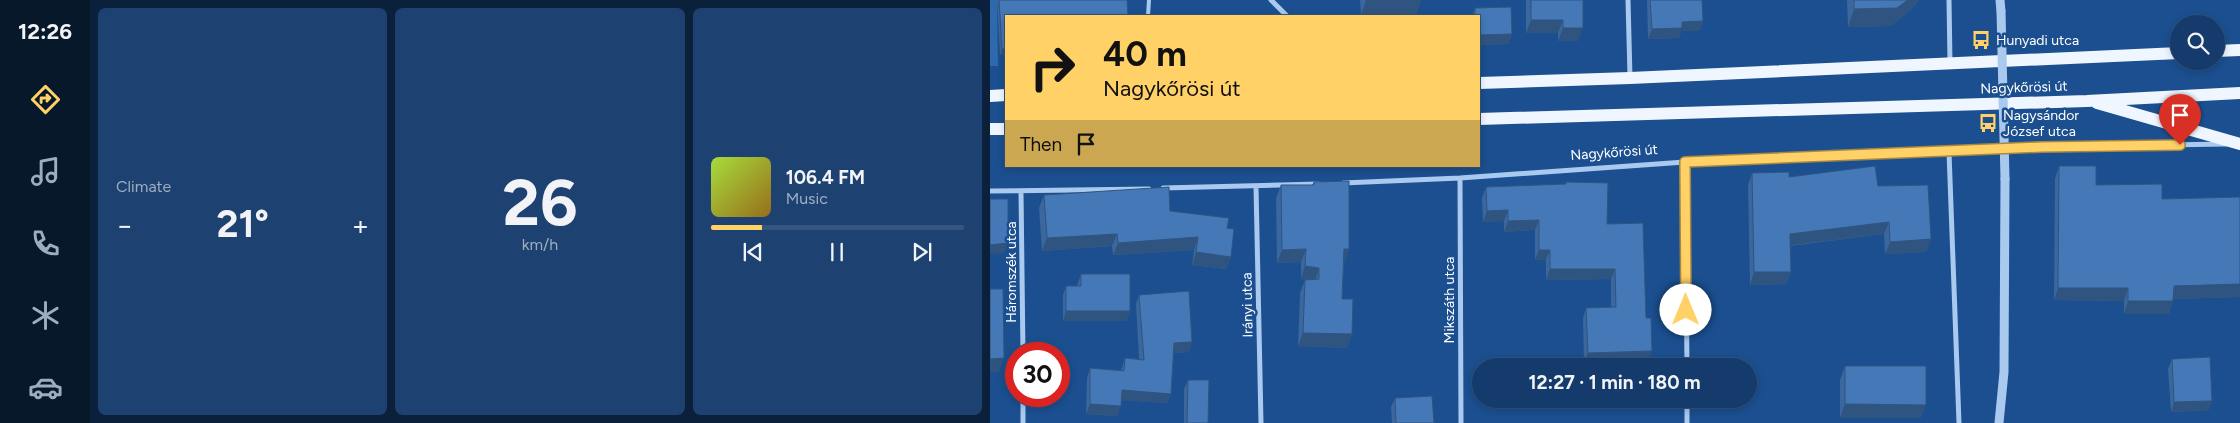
<!DOCTYPE html>
<meta charset="utf-8">
<style>
:root{--surface:#143b6b;--page:#1d4271;--text:#f1f3f6;--muted:#9dadc1;--line:#33557e;--accent:#ffd166}
body{margin:0;font-family:Figtree,sans-serif;background:var(--page);color:var(--text);height:100vh;display:flex;flex-direction:column;font-size:19px;white-space:nowrap}
*{box-sizing:border-box;margin:0}
p{font-size:16px;color:var(--muted)}
.icon{flex:none;width:28px;height:28px;fill:none;stroke:currentColor;stroke-width:2;stroke-linecap:round;stroke-linejoin:round}
.map{position:relative;flex:1;overflow:hidden}
.panel{display:flex;flex-direction:column;gap:8px;padding:8px;background:#0b203b;width:900px}
.panel>*{flex:none}
.banner{position:absolute;left:15px;top:15px;width:475px;height:152px;border-radius:0px;box-shadow:0 2px 8px #0003,0 0 0 1px var(--line);background:#ffd166;color:#111;overflow:hidden}
.fabs{position:absolute;left:1180px;top:15px;display:grid;gap:10px}
.fabs a{display:grid;place-items:center;width:55px;height:55px;border-radius:50%;background:var(--surface);box-shadow:0 2px 8px #0003,0 0 0 1px var(--line);font-size:25px}
.speed{position:absolute;left:15px;top:342px;display:flex;gap:10px;font-size:25px;font-weight:700;text-align:center}
.speed>*{display:grid;place-content:center;width:65px;height:65px;border-radius:50%;background:var(--surface);box-shadow:0 2px 8px #0003,0 0 0 1px var(--line);line-height:1}
.speed .limit{border:8px solid #d22;background:#fff;color:#111}
.pin{position:absolute;display:grid;place-items:center;width:42px;height:42px;color:#fff;margin:-51px -21px;border-radius:50% 50% 50% 0;rotate:-45deg;box-shadow:0 0 5px #0007}
.pin .icon{rotate:45deg}
.me{position:absolute;width:55px;margin:-28px;rotate:0deg;stroke-linejoin:round;filter:drop-shadow(0 0 4px #0008)}
.turn{display:flex;align-items:center;gap:18px;height:105px;padding:0 15px;font-size:22px}
.turn .icon{width:65px;height:65px;stroke-width:2.5}
.turn b{display:block;font-size:35px;line-height:42px}
.then{display:flex;align-items:center;height:48px;padding:0 15px;background:#0003;gap:10px;font-size:19px}
.big{font-size:38px;font-weight:700;line-height:1.1}
.panel .tile{flex:1;display:flex;flex-direction:column;justify-content:center;gap:8px;min-width:0;padding:0 18px;border-radius:8px;background:var(--page)}
.panel .dial{align-items:center;gap:0}
.dial b{font-size:65px;line-height:1}
.song{display:flex;align-items:center;gap:15px}
.cover{width:60px;height:60px;border-radius:8px;background:linear-gradient(135deg,hsl(80 70% 55%),hsl(40 70% 35%))}
.played{height:5px;border-radius:2px;background:linear-gradient(90deg,var(--accent) 20%,var(--line) 20%)}
.keys{display:flex;justify-content:space-around;direction:ltr}
.heat{display:flex;justify-content:space-between;align-items:center;font-size:28px;direction:ltr}
.panel .tiles{flex:1;display:grid;gap:8px;grid-template-columns:repeat(3,1fr)}
.trip{position:absolute;left:482px;top:358px;width:285px;height:50px;border-radius:25px;background:var(--surface);box-shadow:0 2px 8px #0003,0 0 0 1px var(--line);font-weight:700;line-height:50px;text-align:center}
main{display:flex;flex:1;min-height:0}
.dock{display:flex;flex-direction:column;width:90px;justify-content:space-around;align-items:center;background:#08182b;color:var(--muted)}
.dock .icon{width:35px;height:35px}
.dock .current{color:var(--accent)}
.dock b{font-size:22px;color:var(--text)}
.map>svg:first-child{display:block}
.green{fill:#2e69ad}
.lines{fill:none;stroke-linecap:round;stroke-linejoin:round}
.service{stroke:#a9c9ee;stroke-width:4}
.minor{stroke:#a9c9ee;stroke-width:5}
.tertiary{stroke:#a9c9ee;stroke-width:9}
.primary{stroke:#f0f6ff;stroke-width:12}
.tertiary-bridge{stroke:#a9c9ee;stroke-width:9}
.wall{fill:#3a679d}
.shaded-wall{fill:#305480}
.building{fill:#4478b7;stroke:#305480}
.route-casing{stroke:#a68842;stroke-width:12}
.route{stroke:#ffd166;stroke-width:9}
.labels{text-anchor:middle;stroke-width:5;stroke-linejoin:round;paint-order:stroke}
.poi-label{font-size:14px;fill:#fff;stroke:#1b4f8f;text-anchor:start}
.street-label{font-size:14px;fill:#fff;stroke:#1b4f8f}
</style>
<main>
<nav class="dock">
<b>12:26</b>
<svg class="icon current" aria-label="directions" viewBox="0 0 24 24"><path d="M12 3l9 9-9 9-9-9zM9 14v-3h6M13 9l2 2-2 2"/></svg>
<svg class="icon" aria-label="music" viewBox="0 0 24 24"><path d="M9 18V5l10-2v13"/><circle cx="6" cy="18" r="3"/><circle cx="16" cy="16" r="3"/></svg>
<svg class="icon" aria-label="phone" viewBox="0 0 24 24"><path d="M5 4h4l2 5-3 2q2 4 5 5l2-3 5 2v4C11 20 4 13 5 4z"/></svg>
<svg class="icon" aria-label="climate" viewBox="0 0 24 24"><path d="M12 3v18M4 7l16 10M4 17L20 7"/></svg>
<svg class="icon" aria-label="car" viewBox="0 0 24 24"><path d="M5 17H2v-5l4-1 3-4h7l3 4 3 1v5h-3M9 17h6M6 11h13"/><circle cx="7" cy="17" r="2"/><circle cx="17" cy="17" r="2"/></svg>
</nav>
<section class="panel">
<div class="tiles">
<div class="tile"><p>Climate</p>
<div class="heat"><a>−</a><b class="big">21°</b><a>+</a></div>
</div>
<div class="tile dial"><b>26</b><p>km/h</p></div>
<div class="tile">
<div class="song"><i class="cover"></i><div><b>106.4 FM</b><p>Music</p></div></div>
<div class="played"></div>
<div class="keys"><svg class="icon" aria-label="previous" viewBox="0 0 24 24"><path d="M18 5L8 12l10 7zM5 5v14"/></svg><svg class="icon" aria-label="pause" viewBox="0 0 24 24"><path d="M8 5v14M16 5v14"/></svg><svg class="icon" aria-label="next" viewBox="0 0 24 24"><path d="M6 5l10 7-10 7zM19 5v14"/></svg></div>
</div>
</div>
</section>
<div class="map">
<svg width="1250" height="423" viewBox="0 0 1250 423">
<rect width="100%" height="100%" fill="#1b4f8f"/>
<path class="green" d="M0,0H7L8,66H0Z"/>
<g class="lines">
<path class="service" d="M158,16L159,0"/>
<path class="minor" d="M281,0L297,16
M638,0L640,77
M959,0L960,62
M959,152L969,423
M695,162L697,366
M470,178L471,423
M353,183L470,178L695,162L1051,147L1236,144
M266,187L271,423
M173,188L329,184
M0,191L159,189
M31,191L33,354
M33,396V423
M697,399V423"/>
<path class="tertiary" d="M1010,0L1011,11
M1009,423L1014,372L1015,179"/>
<path class="primary" d="M1226,51L1250,50
M489,83L640,78L1189,53
M0,96L16,95
M1107,103L1250,144
M489,119L1097,101L1250,93
M0,129H16"/>
<path class="tertiary-bridge" d="M1011,11L1015,179"/>
</g>
<path class="wall" d="M7,0H137L16,54L10,55Z
M370,0H431L426,14L371,15Z
M536,0H593L588,41H568V33H536Z
M657,0H712L710,31H691L689,38L658,39Z
M857,0H928L927,3L916,14L900,26L858,27Z
M485,8L522,34L518,44L489,45V16H482Z
M1069,166L1106,185L1172,199L1250,197V297L1183,299L1179,314H1134V301L1064,300L1065,179Z
M762,173L888,186L941,239L936,252L895,254L894,234L800,246L801,272L796,284L760,285L758,185Z
M324,182L359,249L355,262H354L352,299L362,334L357,348L308,346L310,293L315,280L311,279V262L287,263L286,198L291,185H322Z
M576,182L617,224L658,362L594,364L593,318L596,308L621,307V279L556,280V260H545V230L514,232V221L493,222L492,198L496,187L575,184Z
M54,195L180,211L237,228L241,257L236,269L202,265L204,250L123,255L122,246L52,251L49,208Z
M91,274L137,321H73V295L76,286H87Z
M149,295L202,342L199,352L184,353L181,394L177,403L131,400L127,416L96,414L97,378L100,368L131,370L135,358L149,359L146,304Z
M1182,359L1219,410L1181,412L1178,369Z
M855,366L931,418H850V380Z
M198,380L218,423H194V389Z
M405,398L444,423H402L401,407Z"/>
<path class="shaded-wall" d="M376,0H431L426,14L371,15Z
M918,0H928L927,3L916,14L900,26L858,27L864,9Z
M541,20H573L568,33H536Z
M713,21L710,31H691L689,38L658,39L662,29L692,22Z
M573,28H593L588,41H568Z
M522,34L518,44L489,45V35Z
M12,49H16V54L10,55Z
M518,210L514,221L493,222L497,211Z
M549,220L545,230L514,232L518,221Z
M899,222L894,234L795,246L800,234Z
M127,234L122,246L52,251L57,238Z
M208,237L204,250L123,255L128,243Z
M941,239L936,252L895,254L900,242Z
M18,243L14,253L0,254V245Z
M316,249L311,262L287,263L292,250Z
M354,249H359L355,262H349Z
M549,250H560L556,260H545Z
M206,252L241,257L236,269L202,265Z
M315,266L329,268L325,281L311,279Z
M560,269H625L621,279L556,280Z
M764,272H801L796,284L760,285Z
M1250,284V297L1179,299L1184,286Z
M1068,288H1138L1134,301L1064,300Z
M1138,301H1183L1179,314H1134Z
M76,311H140L137,321H73Z
M313,333L362,334L357,348L308,346Z
M202,342L199,352L181,353L184,343Z
M662,351L658,362L594,364L598,353Z
M14,358L9,372H0V359Z
M132,390L181,394L177,403L128,400Z
M1222,401L1219,410L1181,412L1184,402Z
M100,404L131,406L127,416L96,414Z
M855,404L936,405L931,418H850Z"/>
<path class="building" d="M9,0H137L138,16H16V49H12Z
M541,0H593V28H573V20H541Z
M660,0H712L713,21L692,22V28L662,29Z
M864,0H918L907,8L864,9Z
M521,7L522,34L489,35V16H485V8Z
M885,166L888,186L938,185L941,239L900,242L899,222L800,234L801,272H764L762,173L799,172V177Z
M1069,166H1106V185L1172,184V199L1250,197V284L1184,286L1183,301H1138V288H1068Z
M359,181V249H354L352,299H363L362,334L313,333L315,280L329,279V268L315,266L316,249L292,250L291,185H324V182Z
M576,182L618,183L617,224L653,223L656,318H661L662,351L598,353L596,308L626,307L625,269H560V250H549V220L518,221V210L497,211L496,187L576,184Z
M179,187L180,211L239,218L237,228L244,229L241,257L206,252L208,237L128,243L127,234L57,238L54,195Z
M0,199H18V243L0,245Z
M91,274H140V311H76V286H91Z
M0,289H13L14,358L0,359Z
M199,291L202,342L184,343L181,394L132,390L131,406L100,404V368L134,371L135,358L154,360L149,295Z
M1220,357L1222,401L1184,402L1182,359Z
M855,366H936V405L855,404Z
M198,380H219L218,423H197Z
M442,396L444,423H406L405,398Z"/>
<g class="lines">
<g class="route-casing">
<path id="route" d="M696,310L695,162L1051,147L1190,145"/>
</g>
<use href="#route" class="route"/>
</g>
<defs>
<g id="bus-bare" transform="scale(1.5)"><path d="M-5-6H5V4H4V6H2V4H-2V6H-4V4H-5ZM-3.5-4V0h7V-4ZM-3.5 1.2v1.5H-2V1.2ZM2 1.2v1.5H3.5V1.2Z" fill="#ffd166" stroke="#1b4f8f" stroke-width="2.5" paint-order="stroke"/></g>
</defs>
<g fill-rule="evenodd">
<use href="#bus-bare" x="991" y="40"/>
<use href="#bus-bare" x="998" y="123"/>
</g>
<g class="labels">
<g class="poi-label">
<text x="1006" y="45">Hunyadi utca</text>
<text x="1013" y="120">Nagysándor<tspan x="1013" dy="16">József utca</tspan></text>
</g>
<g class="street-label">
<text transform="translate(1034 87) rotate(-2)" y="5">Nagykőrösi út</text>
<text transform="translate(624 152) rotate(-4)" y="5">Nagykőrösi út</text>
<text transform="translate(21 272) rotate(-90)" y="5">Háromszék utca</text>
<text transform="translate(459 300) rotate(-90)" y="5">Mikszáth utca</text>
<text transform="translate(257 305) rotate(-91)" y="5">Irányi utca</text>
</g>
</g>
</svg>
<div class="fabs">
<a><svg class="icon" aria-label="search" viewBox="0 0 24 24"><circle cx="10" cy="10" r="6"/><path d="M15 15l6 6"/></svg></a>
</div>
<div class="speed"><div class="limit">30</div></div>
<div class="pin" style="left:1190px;top:145px;background:#d93025"><svg class="icon" aria-label="arrive" viewBox="0 0 24 24"><path d="M6 21V4h12l-3 4 3 4H6"/></svg></div>
<svg class="me" style="left:696px;top:310px" viewBox="-20 -20 40 40"><circle r="19" fill="#fff"/><path d="M0-13L10 11 0 6-10 11z" fill="#ffd166"/></svg>
<div class="trip">12:27 · 1 min · 180 m</div>
<div class="banner">
<div class="turn"><svg class="icon" aria-label="right" viewBox="0 0 24 24"><path d="M7 20v-9h11M14 6l5 5-5 5"/></svg><div><b>40 m</b>Nagykőrösi út</div></div>
<div class="then">Then<svg class="icon" aria-label="arrive" viewBox="0 0 24 24"><path d="M6 21V4h12l-3 4 3 4H6"/></svg></div>
</div>
</div>
</main>
